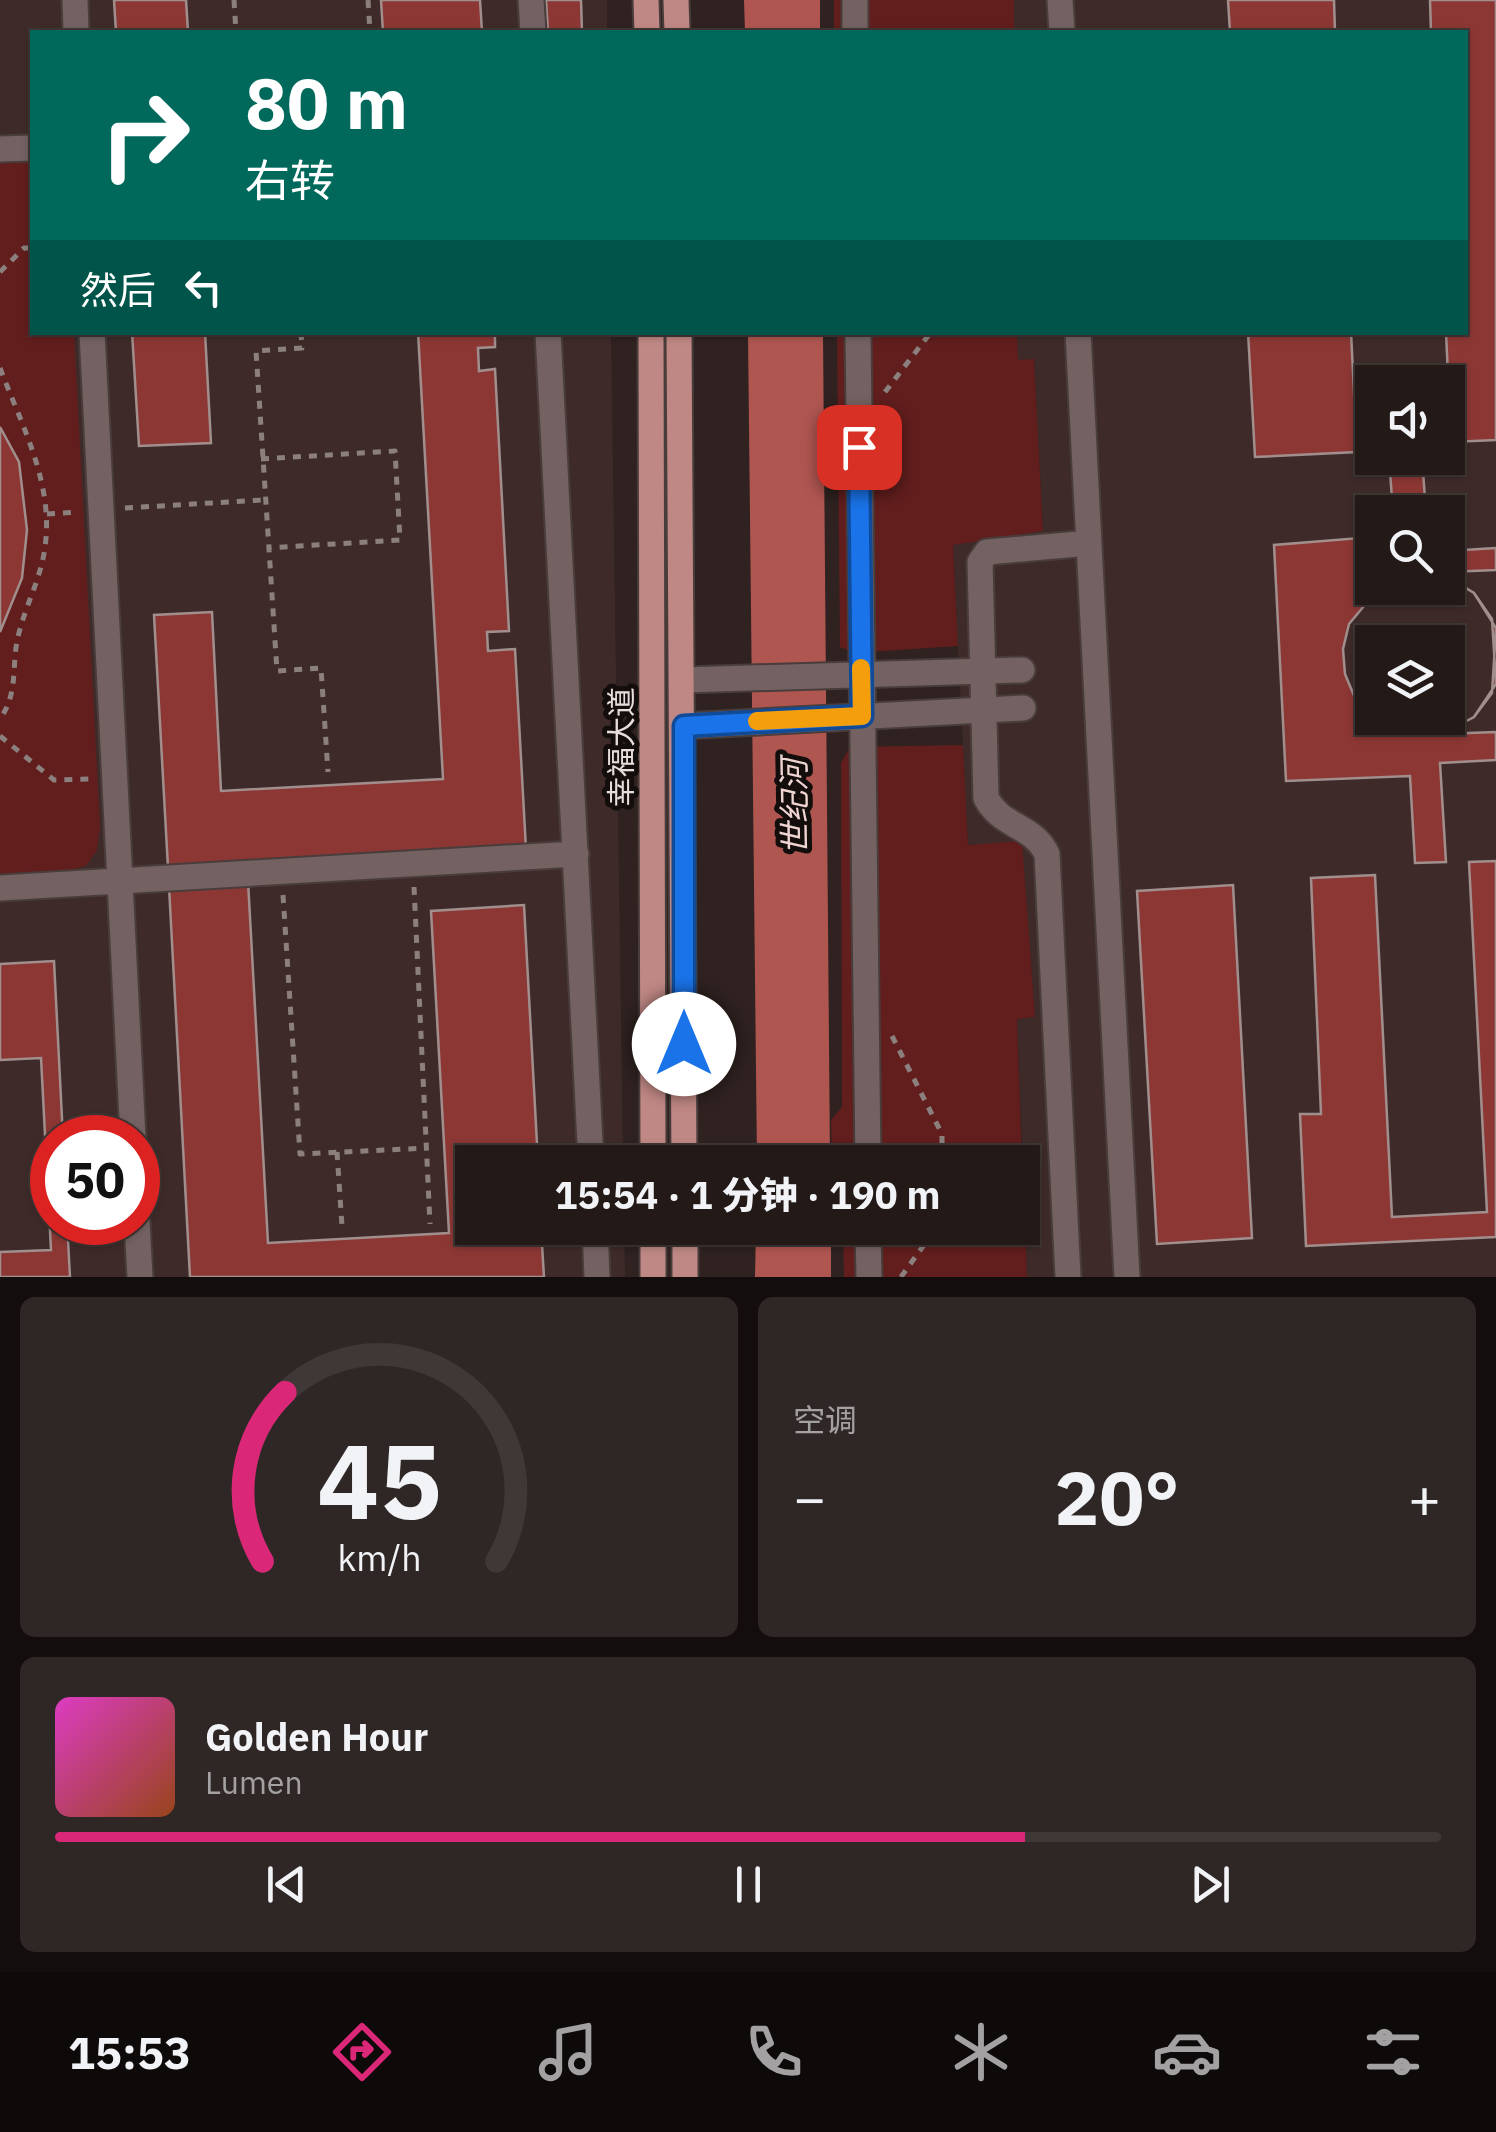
<!DOCTYPE html>
<html lang="zh">
<meta charset="utf-8">
<style>
:root{--surface:#231a18;--page:#2f2725;--text:#f1f3f6;--muted:#a3a1a2;--line:#403837;--accent:#db2777}
body{margin:0;font-family:"IBM Plex Sans","Noto Sans SC",sans-serif;background:var(--page);color:var(--text);height:100vh;display:flex;flex-direction:column;font-size:38px;white-space:nowrap}
*{box-sizing:border-box;margin:0}
p{font-size:32px;color:var(--muted)}
.icon{flex:none;width:55px;height:55px;fill:none;stroke:currentColor;stroke-width:2;stroke-linecap:round;stroke-linejoin:round}
.map{position:relative;height:1277px;overflow:hidden}
.side{display:flex;flex-direction:column;gap:20px;padding:20px;background:#130e0d;flex:1}
.side>*{flex:none}
.top-card{position:absolute;left:30px;top:30px;width:1438px;height:305px;border-radius:0px;box-shadow:0 2px 8px #0004,0 0 0 2px var(--line);background:#00695c;color:#fff;overflow:hidden}
.buttons{position:absolute;left:1355px;top:365px;display:grid;gap:20px}
.buttons a{display:grid;place-items:center;width:110px;height:110px;border-radius:0px;background:var(--surface);box-shadow:0 2px 8px #0004,0 0 0 2px var(--line);font-size:50px}
.speed{position:absolute;left:30px;top:1115px;display:flex;gap:20px;font-size:50px;font-weight:700;text-align:center}
.speed>*{display:grid;place-content:center;width:130px;height:130px;border-radius:50%;background:var(--surface);box-shadow:0 2px 8px #0004,0 0 0 2px var(--line);line-height:1}
.speed .limit{border:15px solid #d22;background:#fff;color:#111}
.pin{position:absolute;display:grid;place-items:center;width:85px;height:85px;color:#fff;margin:-42px;border-radius:20px;box-shadow:0 5px 15px #0006}
.me{position:absolute;width:110px;margin:-55px;rotate:0deg;stroke-linejoin:round;filter:drop-shadow(0 0 8px #0008)}
.turn{display:flex;align-items:center;gap:35px;height:210px;padding:0 50px;font-size:45px}
.turn .icon{width:130px;height:130px;stroke-width:2.5}
.turn b{display:block;font-size:70px;line-height:85px}
.then{display:flex;align-items:center;height:95px;padding:0 50px;background:#0003;gap:20px;font-size:38px}
.big{font-size:75px;font-weight:800;line-height:1.1}
.side .widget{flex:1;display:flex;flex-direction:column;justify-content:center;gap:15px;min-width:0;padding:0 35px;border-radius:15px;background:var(--page)}
.side .dial{align-items:center;gap:0}
.dial svg{height:260px;overflow:visible;fill:none;stroke:var(--line);stroke-width:7;stroke-linecap:round;text-anchor:middle}
.dial text{fill:var(--text);stroke:none}
.song{display:flex;align-items:center;gap:30px}
.cover{width:120px;height:120px;border-radius:15px;background:linear-gradient(135deg,hsl(310 70% 55%),hsl(20 70% 35%))}
.played{height:10px;border-radius:5px;background:linear-gradient(90deg,var(--accent) 70%,var(--line) 70%)}
.keys{display:flex;justify-content:space-around;direction:ltr}
.heat{display:flex;justify-content:space-between;align-items:center;font-size:55px;direction:ltr}
.side .tiles{flex:1;display:grid;gap:20px;grid-template-columns:1fr 1fr}
.widget:last-child{grid-column:span 2}
.trip{position:absolute;left:455px;top:1145px;width:585px;height:100px;border-radius:0px;background:var(--surface);box-shadow:0 2px 8px #0004,0 0 0 2px var(--line);font-weight:800;line-height:100px;text-align:center}
.tabs{display:flex;height:160px;justify-content:space-around;align-items:center;background:#0e0a0a;color:var(--muted)}
.tabs .icon{width:70px;height:70px}
.tabs .current{color:var(--accent)}
.tabs b{font-size:45px;color:var(--text)}
.map>svg:first-child{display:block}
.built{fill:#3e2b29;fill-rule:evenodd}
.green{fill:#611e1d}
.water{fill:#b05651}
.building{fill:#8c3734;stroke:#a18f8e;stroke-width:2.5;fill-rule:evenodd}
.lines{fill:none;stroke-linecap:round;stroke-linejoin:round}
.minor-casing{stroke:#493d3c;stroke-width:29}
.major-casing{stroke:#493d3c;stroke-width:29}
.path{stroke:#8b807e;stroke-width:5;stroke-dasharray:8 8;stroke-linecap:butt}
.minor{stroke:#736261;stroke-width:25}
.major{stroke:#bf8884;stroke-width:25}
.route-casing{stroke:#114b97;stroke-width:25}
.route{stroke:#1a73e8;stroke-width:18}
.slow{stroke:#f59e0b;stroke-width:18}
.labels{text-anchor:middle;stroke-width:10;stroke-linejoin:round;paint-order:stroke}
.street-label{font-size:30px;fill:#e7dddc;stroke:#130d0c}
.water-label{font-size:32px;font-style:italic;fill:#efd5d2;stroke:#130d0c}
</style>
<div class="map">
<svg width="1496" height="1277" viewBox="0 0 1496 1277">
<rect width="100%" height="100%" fill="#2f2220"/>
<path class="built" d="M0,0H607V32H32V332L611,333L623,1162H472V1228H624L625,1277H0ZM52,1138H138V1222H52Z
M1014,0H1496V1277H1027L1017,1019L1035,1017L1021,842L968,845L953,545L1043,530L1034,359L1018,360L1017,333L1465,332V32H1014ZM1372,382H1448V458H1372ZM1372,512H1448V588H1372ZM1372,642H1448V718H1372Z"/>
<path class="green" d="M834,0H1014V32H834Z
M32,156V332L74,333L100,827L97,850L86,866L64,872L0,875V158Z
M837,333H1017L1018,360L1034,359L1043,531L953,545L958,646L854,653L840,647Z
M963,745L968,845L1022,841L1035,1017L1017,1019L1022,1162H832L831,1120L842,1107L841,763L850,747Z
M1023,1167L1027,1277H844L843,1228H1022Z"/>
<path class="water" d="M744,0H820V32H745Z
M748,333H823L830,1162H757Z
M756,1228H831V1277H755Z"/>
<path class="building" d="M114,0H186L188,32H116Z
M381,0H480L482,32H383Z
M546,0H581L582,32H548Z
M1228,0H1334L1335,32H1230Z
M1430,0H1496V440L1451,442L1446,332H1465V32H1431Z
M132,332H205L211,443L139,446Z
M418,332H495V347L478,348L479,371L495,369L509,631L487,632L488,651L515,649L526,849L168,868L154,615L212,612L221,791L443,779Z
M1248,332H1351L1357,452L1255,457Z
M0,427L19,462L27,530L22,578L0,632Z
M1389,458H1422L1426,512H1393Z
M1372,537V588H1448L1451,579L1474,593L1496,628L1492,693L1474,717L1441,734L1496,732V760L1440,763L1446,862L1415,863L1410,776L1286,781L1274,545ZM1372,642H1448V718H1372Z
M1496,548V570L1448,572V551Z
M1448,578L1474,593L1492,619L1496,684L1474,717L1441,734L1393,731L1371,718L1355,698L1345,674L1343,649L1349,624L1379,588H1448ZM1372,642H1448V718H1372Z
M1496,861V1237L1306,1246L1300,1114H1321L1311,878L1375,875L1392,1217L1487,1212L1469,862Z
M247,863L268,1243L449,1233L431,911L524,905L538,1162H472V1228H541L544,1277H190L168,868Z
M1233,885L1252,1238L1157,1244L1137,891Z
M54,961L63,1138H52V1222H67L70,1277H0V1252L51,1250L41,1058L0,1060V964Z"/>
<g class="lines">
<g class="minor-casing">
<path id="minor" d="M75,0L76,32
M531,0L533,32
M855,0V32
M1060,0L1062,32
M0,149L32,148
M92,332L133,1138
M548,332L591,1162
M858,332L868,1162
M1078,332L1127,1277
M683,680L1022,670
M683,726L1023,708
M0,888L576,854
M137,1222L140,1277
M595,1228L597,1277
M868,1228L869,1277
M1068,1277L1047,854C1032,824 1002,828 986,798L980,562L987,552L1089,543"/>
</g>
<g class="major-casing">
<path id="major" d="M646,0L647,32
M676,0L677,32
M651,332L653,1162
M679,332L684,1162
M685,1228V1277
M653,1277V1228"/>
</g>
<path class="path" d="M234,0L236,32
M368,0L370,32
M0,272L24,248H32
M301,332L302,348L256,351L277,671L321,668L328,772
M0,368C22,426 54,484 45,547C41,579 25,606 18,637C11,666 19,692 0,719
M885,392L931,332
M261,459L395,451L400,540L267,548
M125,508L263,500
M47,514L79,512
M0,736L54,780L91,779
M414,887L430,1224
M283,895L300,1154L427,1148
M892,1036L942,1134V1162
M337,1152L342,1226
M901,1277L936,1228"/>
<use href="#minor" class="minor"/>
<use href="#major" class="major"/>
</g>
<g class="lines">
<g class="route-casing">
<path id="route" d="M684,1044V726L862,716L859,447"/>
</g>
<use href="#route" class="route"/>
<path class="slow" d="M757,721L862,716L861,668"/>
</g>
<g class="labels">
<g class="street-label">
<text transform="translate(622 747) rotate(-90)" y="10">幸福大道</text>
</g>
<g class="water-label">
<text transform="translate(795 807) rotate(-91)" y="11">世纪河</text>
</g>
</g>
</svg>
<div class="buttons">
<a><svg class="icon" aria-label="sound" viewBox="0 0 24 24"><path d="M4 9h4l5-4v14l-5-4H4zM17 9q2 3 0 6"/></svg></a>
<a><svg class="icon" aria-label="search" viewBox="0 0 24 24"><circle cx="10" cy="10" r="6"/><path d="M15 15l6 6"/></svg></a>
<a><svg class="icon" aria-label="layers" viewBox="0 0 24 24"><path d="M12 4l9 5-9 5-9-5zM3 14l9 5 9-5"/></svg></a>
</div>
<div class="speed"><div class="limit">50</div></div>
<div class="pin" style="left:859px;top:447px;background:#d93025"><svg class="icon" aria-label="arrive" viewBox="0 0 24 24"><path d="M6 21V4h12l-3 4 3 4H6"/></svg></div>
<svg class="me" style="left:684px;top:1044px" viewBox="-20 -20 40 40"><circle r="19" fill="#fff"/><path d="M0-13L10 11 0 6-10 11z" fill="#1a73e8"/></svg>
<div class="trip">15:54 · 1 分钟 · 190 m</div>
<div class="top-card">
<div class="turn"><svg class="icon" aria-label="right" viewBox="0 0 24 24"><path d="M7 20v-9h11M14 6l5 5-5 5"/></svg><div><b>80 m</b>右转</div></div>
<div class="then">然后<svg class="icon" aria-label="left" viewBox="0 0 24 24"><path d="M17 20v-9H6M10 6l-5 5 5 5"/></svg></div>
</div>
</div>
<section class="side">
<div class="tiles">
<div class="widget dial"><svg viewBox="0 0 100 80">
<path d="M14 69A42 42 0 1 1 86 69"/>
<path d="M14 69A42 42 0 0 1 21 17" stroke="#db2777"/>
<text x="50" y="56" font-size="32" font-weight="700">45</text>
<text x="50" y="72" font-size="11">km/h</text>
</svg></div>
<div class="widget"><p>空调</p>
<div class="heat"><a>−</a><b class="big">20°</b><a>+</a></div>
</div>
<div class="widget">
<div class="song"><i class="cover"></i><div><b>Golden Hour</b><p>Lumen</p></div></div>
<div class="played"></div>
<div class="keys"><svg class="icon" aria-label="previous" viewBox="0 0 24 24"><path d="M18 5L8 12l10 7zM5 5v14"/></svg><svg class="icon" aria-label="pause" viewBox="0 0 24 24"><path d="M8 5v14M16 5v14"/></svg><svg class="icon" aria-label="next" viewBox="0 0 24 24"><path d="M6 5l10 7-10 7zM19 5v14"/></svg></div>
</div>
</div>
</section>
<nav class="tabs">
<b>15:53</b>
<svg class="icon current" aria-label="directions" viewBox="0 0 24 24"><path d="M12 3l9 9-9 9-9-9zM9 14v-3h6M13 9l2 2-2 2"/></svg>
<svg class="icon" aria-label="music" viewBox="0 0 24 24"><path d="M9 18V5l10-2v13"/><circle cx="6" cy="18" r="3"/><circle cx="16" cy="16" r="3"/></svg>
<svg class="icon" aria-label="phone" viewBox="0 0 24 24"><path d="M5 4h4l2 5-3 2q2 4 5 5l2-3 5 2v4C11 20 4 13 5 4z"/></svg>
<svg class="icon" aria-label="climate" viewBox="0 0 24 24"><path d="M12 3v18M4 7l16 10M4 17L20 7"/></svg>
<svg class="icon" aria-label="car" viewBox="0 0 24 24"><path d="M5 17H2v-5l4-1 3-4h7l3 4 3 1v5h-3M9 17h6M6 11h13"/><circle cx="7" cy="17" r="2"/><circle cx="17" cy="17" r="2"/></svg>
<svg class="icon" aria-label="filters" viewBox="0 0 24 24"><path d="M4 7h16M4 17h16"/><circle cx="9" cy="7" r="2"/><circle cx="15" cy="17" r="2"/></svg>
</nav>
